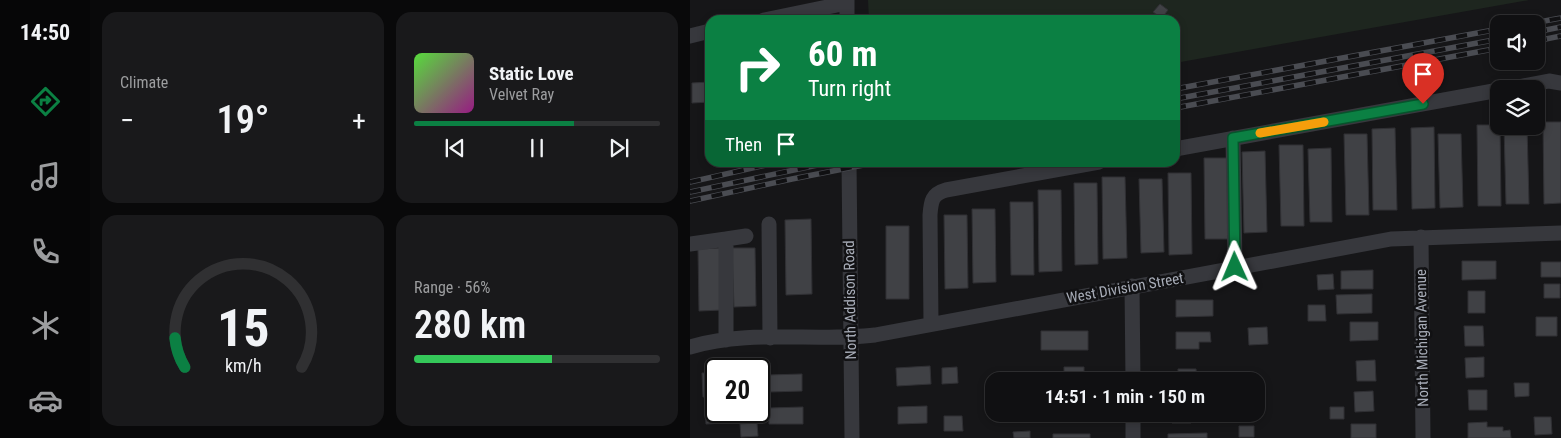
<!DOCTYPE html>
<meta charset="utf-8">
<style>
:root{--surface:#101012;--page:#19191b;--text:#f1f3f6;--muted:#9c9d9f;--line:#303032;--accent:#0b8043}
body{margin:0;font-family:"Roboto Condensed",sans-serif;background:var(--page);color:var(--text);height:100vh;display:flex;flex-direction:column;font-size:19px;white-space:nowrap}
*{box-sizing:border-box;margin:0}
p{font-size:16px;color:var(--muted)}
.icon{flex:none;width:28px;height:28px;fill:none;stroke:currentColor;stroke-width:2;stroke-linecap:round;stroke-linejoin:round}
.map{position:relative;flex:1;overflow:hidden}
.sheet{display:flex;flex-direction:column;gap:12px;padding:12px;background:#09090a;width:600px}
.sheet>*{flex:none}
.top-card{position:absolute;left:15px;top:15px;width:475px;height:152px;border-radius:15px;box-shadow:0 2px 8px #0003,0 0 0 1px var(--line);background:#0b8043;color:#fff;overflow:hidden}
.fabs{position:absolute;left:800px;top:15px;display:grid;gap:10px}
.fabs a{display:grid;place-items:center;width:55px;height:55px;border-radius:10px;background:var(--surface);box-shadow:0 2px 8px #0003,0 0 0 1px var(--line);font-size:25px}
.speed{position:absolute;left:15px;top:358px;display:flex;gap:10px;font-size:25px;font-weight:700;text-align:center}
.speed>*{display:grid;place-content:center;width:65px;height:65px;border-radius:50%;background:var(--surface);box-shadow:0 2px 8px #0003,0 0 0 1px var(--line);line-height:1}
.speed .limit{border:2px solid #111;border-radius:8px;background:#fff;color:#111}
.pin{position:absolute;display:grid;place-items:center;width:42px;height:42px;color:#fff;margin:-51px -21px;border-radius:50% 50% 50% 0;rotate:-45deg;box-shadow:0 0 5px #0007}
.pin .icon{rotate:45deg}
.me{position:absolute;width:55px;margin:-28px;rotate:359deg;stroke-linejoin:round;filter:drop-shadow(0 0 4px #0008)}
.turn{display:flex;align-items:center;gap:18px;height:105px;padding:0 20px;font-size:22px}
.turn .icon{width:65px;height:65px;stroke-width:2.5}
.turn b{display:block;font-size:35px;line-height:42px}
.then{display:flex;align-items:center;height:48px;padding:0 20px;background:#0003;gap:10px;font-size:19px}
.big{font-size:38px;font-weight:600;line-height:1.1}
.sheet .widget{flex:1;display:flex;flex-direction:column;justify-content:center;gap:8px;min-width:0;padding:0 18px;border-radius:15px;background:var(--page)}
.sheet .dial{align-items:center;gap:0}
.dial svg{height:130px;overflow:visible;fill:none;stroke:var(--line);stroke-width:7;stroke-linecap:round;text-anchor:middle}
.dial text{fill:var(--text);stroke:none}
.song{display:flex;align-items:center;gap:15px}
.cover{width:60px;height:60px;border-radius:8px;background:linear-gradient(135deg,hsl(110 70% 55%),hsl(310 70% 35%))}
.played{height:5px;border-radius:2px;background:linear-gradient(90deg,var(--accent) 65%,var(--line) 65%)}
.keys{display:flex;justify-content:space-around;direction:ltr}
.heat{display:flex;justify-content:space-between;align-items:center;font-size:28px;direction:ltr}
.charge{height:8px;border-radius:4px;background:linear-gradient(90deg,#34c759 56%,var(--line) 0)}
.sheet .tiles{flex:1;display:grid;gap:12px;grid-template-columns:repeat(2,1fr)}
.trip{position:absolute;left:295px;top:372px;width:280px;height:50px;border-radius:15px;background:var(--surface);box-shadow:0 2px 8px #0003,0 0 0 1px var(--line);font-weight:600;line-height:50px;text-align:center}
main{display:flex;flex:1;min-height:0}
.menu{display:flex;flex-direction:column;width:90px;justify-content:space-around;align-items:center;background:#060607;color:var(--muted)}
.menu .icon{width:35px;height:35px}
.menu .current{color:var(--accent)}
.menu b{font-size:22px;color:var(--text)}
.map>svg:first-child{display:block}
.green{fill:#1e261f}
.building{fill:#404145;stroke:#303034}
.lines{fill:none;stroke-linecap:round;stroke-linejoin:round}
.minor{stroke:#37383d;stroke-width:15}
.rail-casing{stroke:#4a4c52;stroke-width:5.5}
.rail{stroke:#111113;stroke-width:4;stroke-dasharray:11;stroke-linecap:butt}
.route-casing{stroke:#07532c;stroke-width:12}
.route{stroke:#0b8043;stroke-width:9}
.slow{stroke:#f59e0b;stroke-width:9}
.labels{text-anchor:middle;stroke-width:5;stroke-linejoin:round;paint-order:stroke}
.street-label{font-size:15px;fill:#a8adb8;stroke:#111113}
</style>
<main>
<nav class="menu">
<b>14:50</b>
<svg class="icon current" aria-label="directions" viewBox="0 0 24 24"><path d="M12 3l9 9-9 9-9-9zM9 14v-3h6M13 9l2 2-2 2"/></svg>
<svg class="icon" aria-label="music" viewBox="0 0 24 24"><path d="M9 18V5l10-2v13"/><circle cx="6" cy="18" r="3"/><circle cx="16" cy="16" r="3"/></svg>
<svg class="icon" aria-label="phone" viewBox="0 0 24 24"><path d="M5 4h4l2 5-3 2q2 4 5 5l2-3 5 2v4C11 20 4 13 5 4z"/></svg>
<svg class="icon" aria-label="climate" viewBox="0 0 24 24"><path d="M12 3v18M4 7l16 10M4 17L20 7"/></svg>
<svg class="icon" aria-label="car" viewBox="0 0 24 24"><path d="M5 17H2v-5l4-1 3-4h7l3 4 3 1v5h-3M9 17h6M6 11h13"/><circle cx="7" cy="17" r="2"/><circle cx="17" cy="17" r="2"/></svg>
</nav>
<section class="sheet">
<div class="tiles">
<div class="widget"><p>Climate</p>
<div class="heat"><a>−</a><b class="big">19°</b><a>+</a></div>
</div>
<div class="widget">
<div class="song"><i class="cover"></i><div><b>Static Love</b><p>Velvet Ray</p></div></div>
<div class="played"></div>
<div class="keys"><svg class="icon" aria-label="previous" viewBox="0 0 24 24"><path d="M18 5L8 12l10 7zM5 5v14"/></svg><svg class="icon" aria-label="pause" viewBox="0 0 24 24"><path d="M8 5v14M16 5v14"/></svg><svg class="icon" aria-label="next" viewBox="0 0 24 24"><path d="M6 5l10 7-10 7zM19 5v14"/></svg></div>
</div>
<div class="widget dial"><svg viewBox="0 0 100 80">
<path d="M14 69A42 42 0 1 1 86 69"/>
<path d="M14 69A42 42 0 0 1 8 51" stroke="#0b8043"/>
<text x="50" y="56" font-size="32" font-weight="700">15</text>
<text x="50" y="72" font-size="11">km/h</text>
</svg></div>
<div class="widget"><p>Range · 56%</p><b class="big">280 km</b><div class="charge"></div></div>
</div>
</section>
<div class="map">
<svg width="871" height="438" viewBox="0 0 871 438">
<rect width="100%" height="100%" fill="#161618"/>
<path class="green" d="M178,0H839L485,63V20H179Z"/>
<path class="building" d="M470,4L478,10L472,18L463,12Z
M20,82V102L2,103V83Z
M853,122H871V203L854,204Z
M787,125H809L810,126L811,206H788Z
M814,126H837L839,204H816Z
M744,127L745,208L722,209L721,128Z
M705,128L707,210H683L682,129Z
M654,134H677L679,215H656Z
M748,134H771L773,207L750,208Z
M589,145H613L614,226H591Z
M641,148L642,222H620L618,149Z
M575,151L577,232L554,233L552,152Z
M514,158H537L539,239H515Z
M478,173H501L502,254L479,255Z
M412,177H435L437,258L413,259Z
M449,179H472L474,252L451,253Z
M384,183H407L408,264L385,265Z
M348,190H371L372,271L349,272Z
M320,202H343L344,275H321Z
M282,209H305L306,282L283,283Z
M254,215H277L278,288L255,289Z
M121,219L122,294L96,295L95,220Z
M196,226H219V299H196Z
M31,248L32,310L9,311L8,249Z
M42,248H65L66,306L44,307Z
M772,261H806V279L772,280Z
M851,262H871V277H851Z
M683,270V289H651V271Z
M643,274L644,289L628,290L627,275Z
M854,284H870V298H854Z
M778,291H795V313H778Z
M682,294V313L647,314L646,295Z
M486,300H523V316L486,317Z
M618,305H635L636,321H618Z
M846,317H867V336H846Z
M660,322H688V340L660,341Z
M774,326H793L794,346H775Z
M577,327L578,344L559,345L558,328Z
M351,331H398V350H351Z
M486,332H520L521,342H509V349H486Z
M794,357V377L776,378L775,358Z
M685,360L686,381H667L666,361Z
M240,366L241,384L207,386L206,368Z
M267,367L268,383L252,384V368Z
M374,367H394V381H365V377H374Z
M488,369H506L507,381H488Z
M12,373H18V380H26V397H13Z
M112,374V391L79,392L78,375Z
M824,383H839V396L825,397Z
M778,390H797V410H779Z
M683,391L684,411L665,412L664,392Z
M237,406V423L208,424V407Z
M113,407V424H79V408Z
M640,407H654V419H640Z
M26,408V411H33L34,423L16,424L15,409Z
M364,414H393L394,417L364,418Z
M482,414H501V423H482Z
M254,416H272L273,431H254Z
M844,417H861L862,434L845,435Z
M797,422V427H813V431L820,430L821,438H778V423Z
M67,423L68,436L51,437L50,424Z
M661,424H686V438H661Z
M549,426H564V437H549Z
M340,431V438H324L323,432Z
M517,433V438H478V434Z
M363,434H400V438H363Z"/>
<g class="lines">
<path class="minor" d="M157,0V20
M74,20L157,3
M0,36L20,31
M818,89L859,81L871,83
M543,138L545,267
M485,149L809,90
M159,162L162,438
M79,224L80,338
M731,237L733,438
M0,244L36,239
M442,286L443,381
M241,324L240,215C241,201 242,194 256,190L409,162
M36,340V239L56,236
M0,347C60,329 124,342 185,335L701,239L871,233
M443,414V438"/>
<g class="rail-casing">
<path id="rail" d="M838,24L871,18
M846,32L871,27
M846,41L871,36
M485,89L809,29
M485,99L809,39
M485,108L809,48
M0,182L89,162
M0,192L142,162
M0,201L102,179L189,162"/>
</g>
<use href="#rail" class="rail"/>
</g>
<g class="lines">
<g class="route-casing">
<path id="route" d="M545,267L543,138L733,104"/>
</g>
<use href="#route" class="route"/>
<path class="slow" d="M570,133L634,122"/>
</g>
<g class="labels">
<g class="street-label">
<text transform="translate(435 288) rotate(-10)" y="5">West Division Street</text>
<text transform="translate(160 300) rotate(-91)" y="5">North Addison Road</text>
<text transform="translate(732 338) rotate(-91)" y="5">North Michigan Avenue</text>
</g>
</g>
</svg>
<div class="fabs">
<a><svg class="icon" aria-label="sound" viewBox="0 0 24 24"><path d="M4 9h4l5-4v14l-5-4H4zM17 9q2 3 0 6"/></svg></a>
<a><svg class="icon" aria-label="layers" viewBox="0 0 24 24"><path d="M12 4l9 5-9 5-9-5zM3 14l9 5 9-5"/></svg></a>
</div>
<div class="speed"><div class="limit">20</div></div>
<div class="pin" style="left:733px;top:104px;background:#d93025"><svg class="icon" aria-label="arrive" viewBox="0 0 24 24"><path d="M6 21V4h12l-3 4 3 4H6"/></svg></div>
<svg class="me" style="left:545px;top:267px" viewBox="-20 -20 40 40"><path d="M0-17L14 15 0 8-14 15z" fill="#0b8043" stroke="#fff" stroke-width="4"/></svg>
<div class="trip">14:51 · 1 min · 150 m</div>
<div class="top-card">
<div class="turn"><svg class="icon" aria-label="right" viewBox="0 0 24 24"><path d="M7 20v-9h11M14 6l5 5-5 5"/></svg><div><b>60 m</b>Turn right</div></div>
<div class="then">Then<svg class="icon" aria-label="arrive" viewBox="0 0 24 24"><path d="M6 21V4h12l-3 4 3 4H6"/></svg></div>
</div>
</div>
</main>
